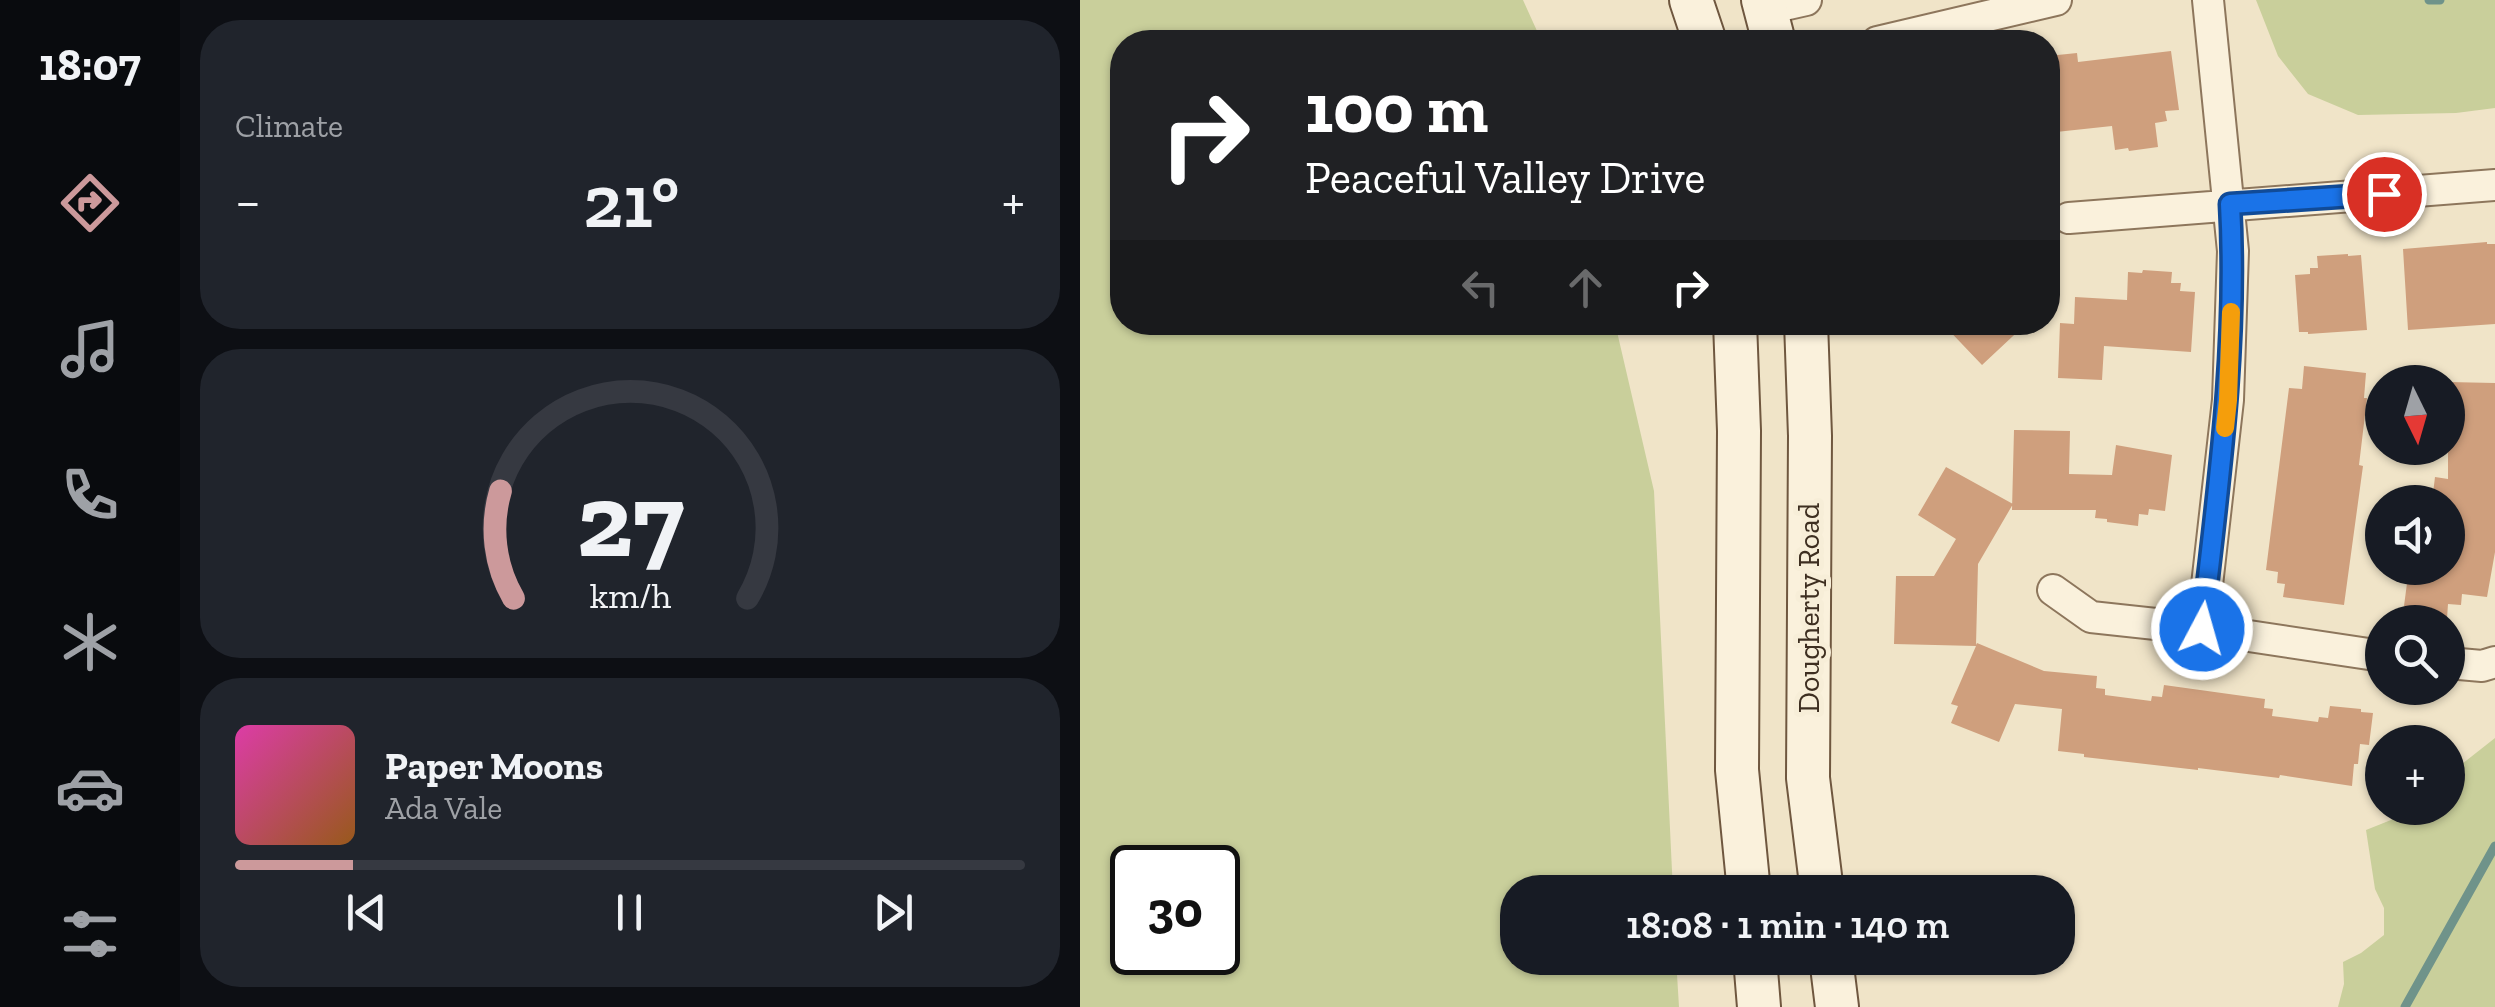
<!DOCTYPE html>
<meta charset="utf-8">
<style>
:root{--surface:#171b24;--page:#20242c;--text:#f1f3f6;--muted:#9ea1a6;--line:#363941;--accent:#cc999b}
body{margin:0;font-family:"Zilla Slab",serif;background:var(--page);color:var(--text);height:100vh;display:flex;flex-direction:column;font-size:38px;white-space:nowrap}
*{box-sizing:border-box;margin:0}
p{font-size:32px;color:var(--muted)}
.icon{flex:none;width:55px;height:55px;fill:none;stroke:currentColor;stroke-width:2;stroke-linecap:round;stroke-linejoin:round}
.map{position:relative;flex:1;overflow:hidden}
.sheet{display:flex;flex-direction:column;gap:20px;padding:20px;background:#0d0f14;width:900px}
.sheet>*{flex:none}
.banner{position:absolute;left:30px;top:30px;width:950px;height:305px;border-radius:40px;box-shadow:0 2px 8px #0004;background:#202124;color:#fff;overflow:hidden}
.needle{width:65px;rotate:175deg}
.tools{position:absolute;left:1285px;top:365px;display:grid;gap:20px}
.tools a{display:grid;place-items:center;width:100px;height:100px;border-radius:50%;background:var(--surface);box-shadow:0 2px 8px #0004;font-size:50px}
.speed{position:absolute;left:30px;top:845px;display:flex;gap:20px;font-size:50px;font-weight:700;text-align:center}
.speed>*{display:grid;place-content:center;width:130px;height:130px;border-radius:50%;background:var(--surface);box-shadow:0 2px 8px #0004;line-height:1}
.speed .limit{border:5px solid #111;border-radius:15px;background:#fff;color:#111}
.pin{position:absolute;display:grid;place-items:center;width:85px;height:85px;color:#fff;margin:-42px;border:5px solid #fff;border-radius:50%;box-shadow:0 2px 10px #0007}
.me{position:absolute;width:110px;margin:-55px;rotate:6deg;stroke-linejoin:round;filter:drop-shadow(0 0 8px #0008)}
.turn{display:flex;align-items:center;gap:35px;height:210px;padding:0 30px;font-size:45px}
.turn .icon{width:130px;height:130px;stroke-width:2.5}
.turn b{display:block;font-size:70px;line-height:85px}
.lanes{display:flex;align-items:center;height:95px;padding:0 30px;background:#0003;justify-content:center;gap:50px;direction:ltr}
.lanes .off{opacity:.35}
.big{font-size:75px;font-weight:600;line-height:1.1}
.sheet .widget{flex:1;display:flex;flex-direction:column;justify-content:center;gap:15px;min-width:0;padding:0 35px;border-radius:40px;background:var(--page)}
.sheet .dial{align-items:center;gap:0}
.dial svg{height:260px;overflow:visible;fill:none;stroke:var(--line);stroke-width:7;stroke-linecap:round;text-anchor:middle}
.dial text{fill:var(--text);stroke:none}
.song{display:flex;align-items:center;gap:30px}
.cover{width:120px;height:120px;border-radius:15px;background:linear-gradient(135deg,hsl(320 70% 55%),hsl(30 70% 35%))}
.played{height:10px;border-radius:5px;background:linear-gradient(90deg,var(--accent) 15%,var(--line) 15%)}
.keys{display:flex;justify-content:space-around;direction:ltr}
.heat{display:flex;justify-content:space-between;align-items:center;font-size:55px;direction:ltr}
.trip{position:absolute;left:420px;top:875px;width:575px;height:100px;border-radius:40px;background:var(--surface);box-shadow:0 2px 8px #0004;font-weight:600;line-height:100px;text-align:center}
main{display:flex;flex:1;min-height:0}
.tab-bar{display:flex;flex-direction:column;width:180px;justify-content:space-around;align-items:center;background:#090b0e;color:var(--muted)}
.tab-bar .icon{width:70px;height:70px}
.tab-bar .on{color:var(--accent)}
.tab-bar b{font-size:45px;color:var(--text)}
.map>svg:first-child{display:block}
.green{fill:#c9cf9b;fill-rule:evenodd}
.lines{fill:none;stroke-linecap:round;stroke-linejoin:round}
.stream{stroke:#6f938a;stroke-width:9}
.building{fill:#cf9f7d}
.minor-casing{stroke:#8d765c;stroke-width:34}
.secondary-casing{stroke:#6f573f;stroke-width:46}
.minor{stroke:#faf1dc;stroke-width:30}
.secondary{stroke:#faf1dc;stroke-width:42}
.route-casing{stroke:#114b97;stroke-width:25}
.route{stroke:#1a73e8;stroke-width:18}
.slow{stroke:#f59e0b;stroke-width:18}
.labels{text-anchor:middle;stroke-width:10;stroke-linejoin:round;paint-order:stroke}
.street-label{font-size:30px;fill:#3d2e20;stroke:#f7eed8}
</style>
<main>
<nav class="tab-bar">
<b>18:07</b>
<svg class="icon on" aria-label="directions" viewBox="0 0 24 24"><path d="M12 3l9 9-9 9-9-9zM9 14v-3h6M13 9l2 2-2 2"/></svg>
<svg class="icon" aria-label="music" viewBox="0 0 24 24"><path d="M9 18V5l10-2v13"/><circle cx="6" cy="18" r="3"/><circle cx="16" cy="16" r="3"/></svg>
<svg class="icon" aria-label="phone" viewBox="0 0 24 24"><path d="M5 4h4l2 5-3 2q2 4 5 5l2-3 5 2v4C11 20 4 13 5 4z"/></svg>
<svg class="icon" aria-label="climate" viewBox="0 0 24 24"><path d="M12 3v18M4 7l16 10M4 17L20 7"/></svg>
<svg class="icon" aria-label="car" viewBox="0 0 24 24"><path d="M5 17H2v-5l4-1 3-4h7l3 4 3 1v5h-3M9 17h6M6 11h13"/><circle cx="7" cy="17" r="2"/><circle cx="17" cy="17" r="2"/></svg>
<svg class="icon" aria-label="filters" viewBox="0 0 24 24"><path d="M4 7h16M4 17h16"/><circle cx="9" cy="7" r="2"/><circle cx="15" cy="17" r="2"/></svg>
</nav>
<section class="sheet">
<div class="widget"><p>Climate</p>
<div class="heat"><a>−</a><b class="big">21°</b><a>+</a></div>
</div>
<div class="widget dial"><svg viewBox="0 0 100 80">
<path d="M14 69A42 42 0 1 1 86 69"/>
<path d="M14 69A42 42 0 0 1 10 36" stroke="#cc999b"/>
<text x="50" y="56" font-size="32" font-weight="700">27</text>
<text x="50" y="72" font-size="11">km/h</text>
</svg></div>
<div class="widget">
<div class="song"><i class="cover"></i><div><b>Paper Moons</b><p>Ada Vale</p></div></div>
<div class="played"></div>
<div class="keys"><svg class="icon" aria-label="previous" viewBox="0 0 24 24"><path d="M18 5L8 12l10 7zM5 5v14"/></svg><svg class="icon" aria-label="pause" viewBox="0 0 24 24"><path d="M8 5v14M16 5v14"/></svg><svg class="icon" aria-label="next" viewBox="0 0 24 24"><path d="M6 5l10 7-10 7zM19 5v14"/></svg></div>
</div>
</section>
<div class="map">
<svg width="1415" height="1007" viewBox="0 0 1415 1007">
<rect width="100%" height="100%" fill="#f0e4c8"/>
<path class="green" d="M0,0H443L462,42H42V322L535,323L574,491L593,892H438V958H596L599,1007H0ZM52,868H138V952H52Z
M1176,0H1415V108L1376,113L1278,115L1228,94L1198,56Z
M1415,738V1007H1258L1264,984L1263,962L1281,953L1304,935V908L1295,889L1286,830L1311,820L1327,808H1368V775Z"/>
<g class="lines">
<path class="stream" d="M1349,0H1360
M1325,1007L1415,846"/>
</g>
<path class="building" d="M1091,51L1099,110L1085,111L1087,121L1075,123L1078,147L1049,151L1048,148L1035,150L1032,126L976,132L974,121L968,122V56L997,53L998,62Z
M1407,242V244H1415V324L1328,330L1323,249Z
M1268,254V256L1281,255L1287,330L1228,334V332H1219L1215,275L1230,274V268H1238L1237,256Z
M1063,270L1092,272L1091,283H1101L1100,291L1115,292L1111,352L1024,346L1022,380L978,378L980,323L994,324L995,297L1047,300L1048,272L1062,273Z
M861,322H948L902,365Z
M1224,366L1286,373L1284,398H1287L1279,465L1283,466L1264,605L1203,597L1205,584L1197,583L1198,572L1186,570L1209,388L1222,389Z
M1368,382L1415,383V552L1407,597L1382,594L1381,605L1368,604L1367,618L1341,614L1342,608L1324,606L1329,568H1368V502H1352L1355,477L1368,479Z
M934,430L990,431L989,474L1032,475L1036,445L1092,455L1085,511L1069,509L1068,515L1059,514L1058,526L1027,522V519L1015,518L1016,510H932Z
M866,467L933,504L898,564L896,645L897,643L964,671L1017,676L1016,688L1025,689V695L1071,701L1072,696L1082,697L1084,685L1185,699L1184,708L1193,709L1192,716L1238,722L1239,717L1248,718L1250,706L1281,709V712L1293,713L1289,745L1280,744L1278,764H1274L1272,786L1200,775L1199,778L1118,768V770L1004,757V754L978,751L982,709L935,704L919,742L871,723L878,706L871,704L896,646L814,644L816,576H854L876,539L838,515Z"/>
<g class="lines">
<g class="minor-casing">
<path id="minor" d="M686,9L726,0
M797,42L976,0
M989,218L1415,185
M973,590L1011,617L1122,629L1302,656
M1122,629L1148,400L1153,251L1128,0
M1368,663L1402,666L1415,662"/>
</g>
<g class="secondary-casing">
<path id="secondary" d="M611,0L625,42
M683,0L694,42
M655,322L659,431L657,770L669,892
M726,322L730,436L728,778L742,892
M675,958L679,1007
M751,958L757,1007"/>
</g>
<use href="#minor" class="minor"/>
<use href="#secondary" class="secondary"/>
</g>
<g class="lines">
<g class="route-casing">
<path id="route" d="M1122,629C1138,488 1158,347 1150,204L1304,194"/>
</g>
<use href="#route" class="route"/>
<path class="slow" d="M1145,428L1148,400L1151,312"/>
</g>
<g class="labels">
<g class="street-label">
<text transform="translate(729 608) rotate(-90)" y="10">Dougherty Road</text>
</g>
</g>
</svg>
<div class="tools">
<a><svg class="needle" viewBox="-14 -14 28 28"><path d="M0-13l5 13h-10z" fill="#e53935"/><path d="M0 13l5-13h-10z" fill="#9ea1a6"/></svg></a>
<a><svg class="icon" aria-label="sound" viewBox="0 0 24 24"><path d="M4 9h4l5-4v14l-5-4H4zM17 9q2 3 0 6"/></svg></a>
<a><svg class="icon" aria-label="search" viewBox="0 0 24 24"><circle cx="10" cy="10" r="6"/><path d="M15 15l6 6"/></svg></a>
<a>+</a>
</div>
<div class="speed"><div class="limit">30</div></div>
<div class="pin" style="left:1304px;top:194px;background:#d93025"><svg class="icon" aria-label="arrive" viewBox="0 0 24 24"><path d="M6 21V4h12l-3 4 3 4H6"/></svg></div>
<svg class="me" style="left:1122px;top:629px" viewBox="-20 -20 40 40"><circle r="17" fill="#1a73e8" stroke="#fff" stroke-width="3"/><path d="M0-11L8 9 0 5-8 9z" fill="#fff"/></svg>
<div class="trip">18:08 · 1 min · 140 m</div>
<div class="banner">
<div class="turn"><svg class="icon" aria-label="right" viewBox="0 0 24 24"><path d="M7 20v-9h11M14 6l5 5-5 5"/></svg><div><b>100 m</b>Peaceful Valley Drive</div></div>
<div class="lanes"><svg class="icon off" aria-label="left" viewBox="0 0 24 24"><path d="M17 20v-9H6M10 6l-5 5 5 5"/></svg><svg class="icon off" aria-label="ahead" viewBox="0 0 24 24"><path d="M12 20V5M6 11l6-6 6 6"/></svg><svg class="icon" aria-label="right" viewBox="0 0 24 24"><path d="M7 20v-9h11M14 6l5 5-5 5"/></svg></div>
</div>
</div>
</main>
